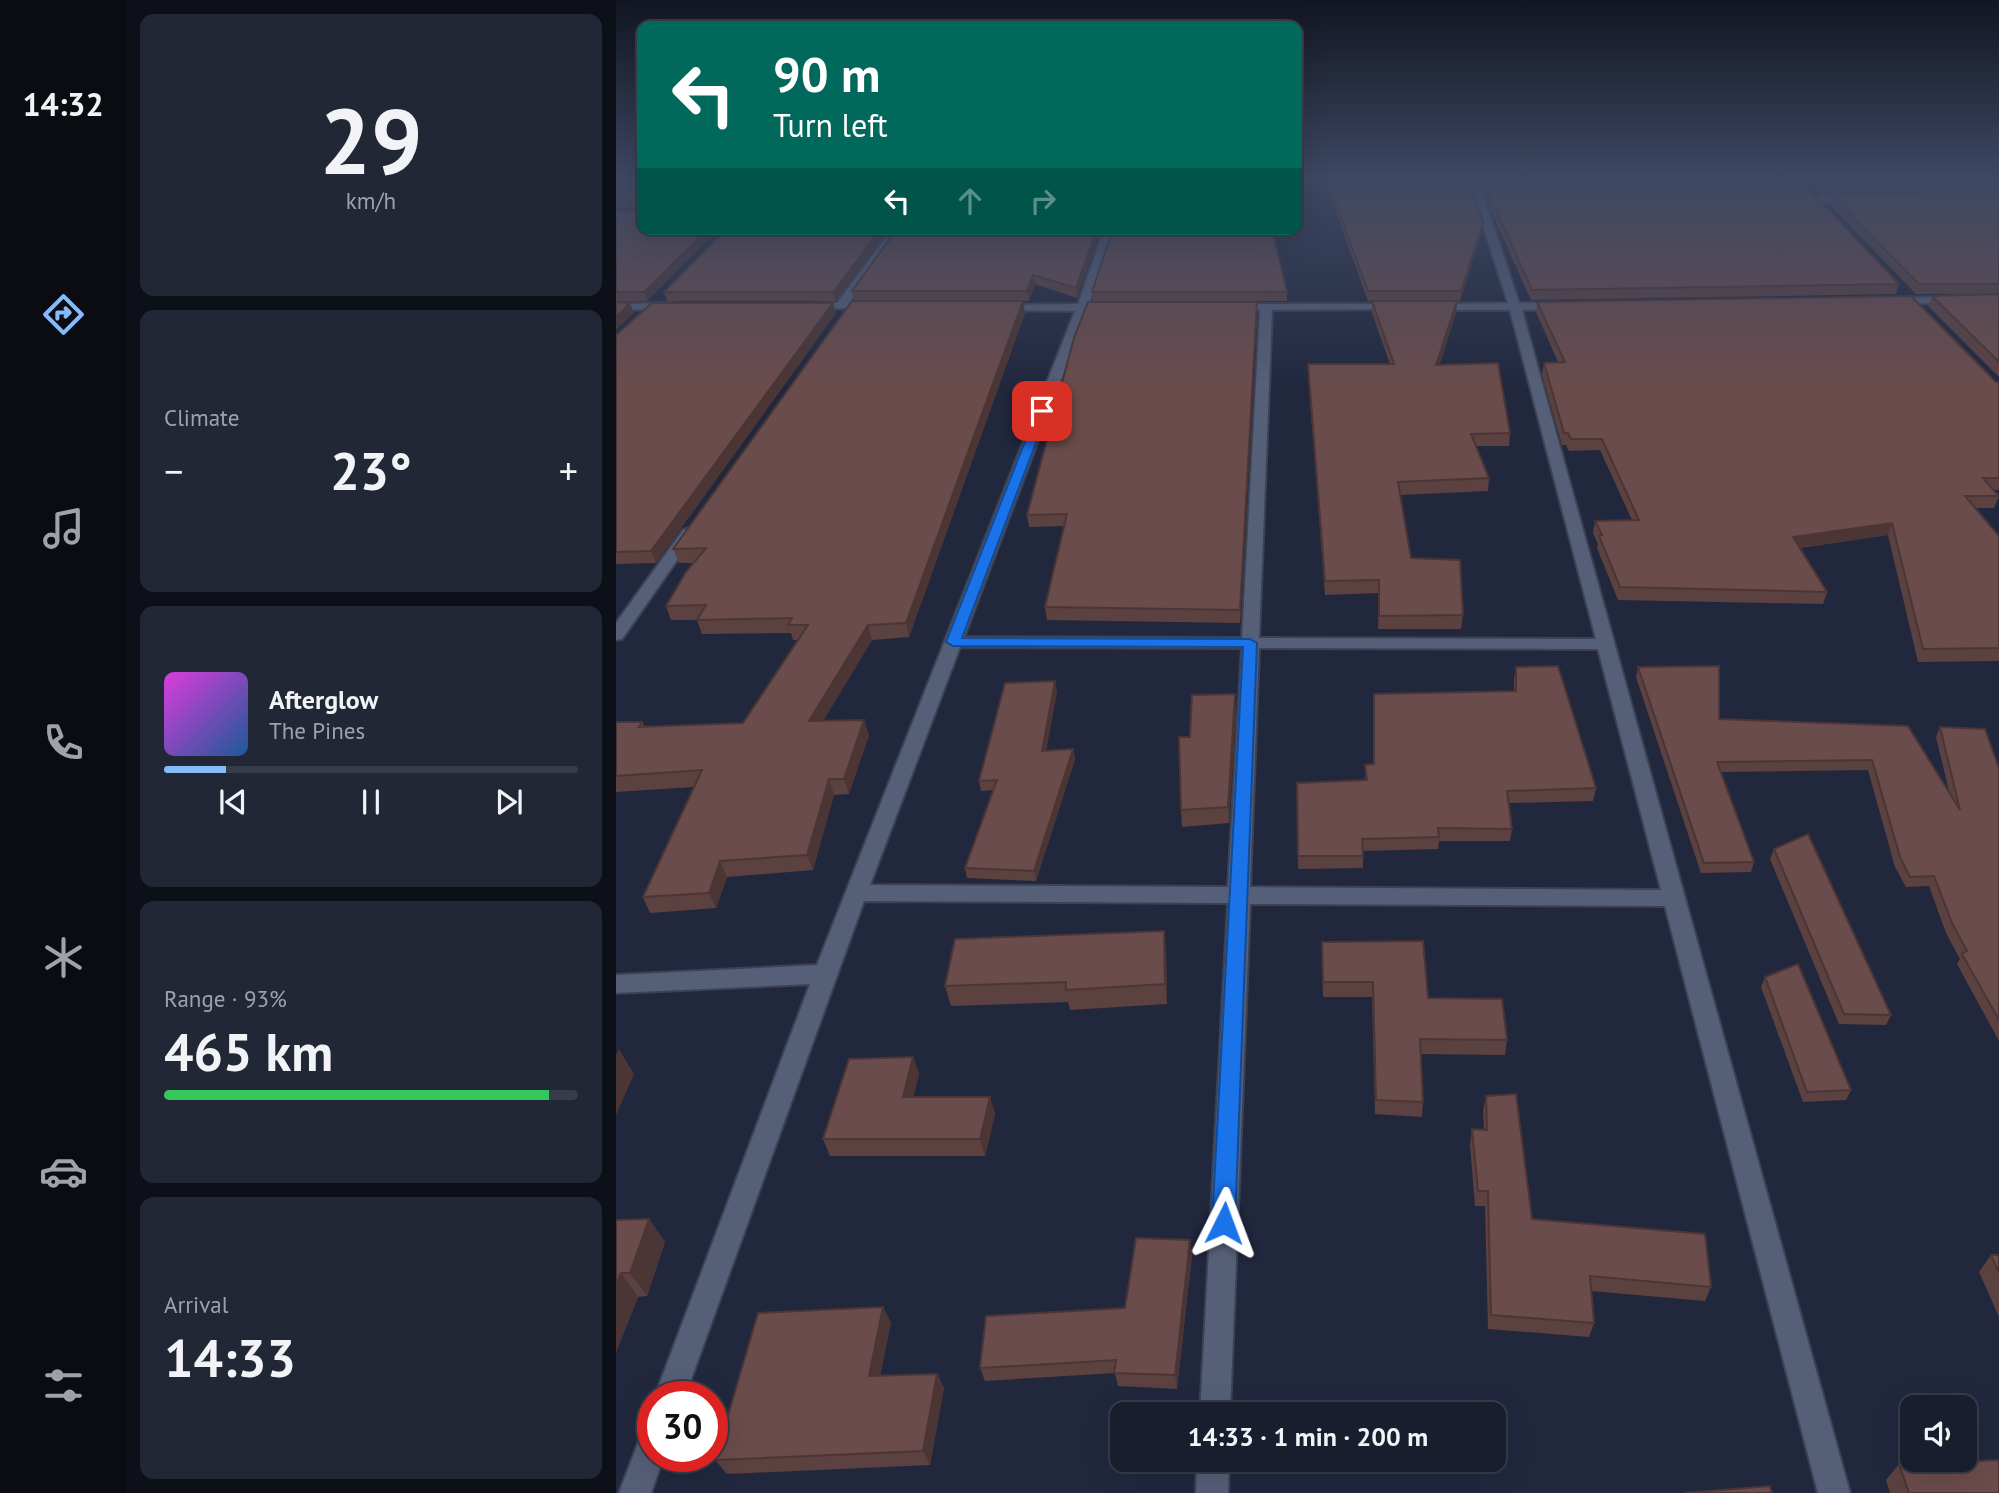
<!DOCTYPE html>
<meta charset="utf-8">
<style>
:root{--surface:#191e2e;--page:#222736;--text:#f1f3f6;--muted:#9fa2aa;--line:#373c4a;--accent:#84bcfb}
body{margin:0;font-family:"PT Sans",sans-serif;background:var(--page);color:var(--text);height:100vh;display:flex;flex-direction:column;font-size:26px;white-space:nowrap}
*{box-sizing:border-box;margin:0}
p{font-size:23px;color:var(--muted)}
.icon{flex:none;width:38px;height:38px;fill:none;stroke:currentColor;stroke-width:2;stroke-linecap:round;stroke-linejoin:round}
.map{position:relative;flex:1;overflow:hidden}
.panel{display:flex;flex-direction:column;gap:14px;padding:14px;background:#0e1019;width:490px}
.panel>*{flex:none}
.guide{position:absolute;left:21px;top:21px;width:665px;height:214px;border-radius:14px;box-shadow:0 7px 28px #0002,0 0 0 2px var(--line);background:#00695c;color:#fff;overflow:hidden}
.buttons{position:absolute;left:1284px;top:1395px;display:grid;gap:14px}
.buttons a{display:grid;place-items:center;width:77px;height:77px;border-radius:14px;background:var(--surface);box-shadow:0 7px 28px #0002,0 0 0 2px var(--line);font-size:35px}
.speed{position:absolute;left:21px;top:1381px;display:flex;gap:14px;font-size:35px;font-weight:700;text-align:center}
.speed>*{display:grid;place-content:center;width:91px;height:91px;border-radius:50%;background:var(--surface);box-shadow:0 7px 28px #0002,0 0 0 2px var(--line);line-height:1}
.speed .limit{border:10px solid #d22;background:#fff;color:#111}
.pin{position:absolute;display:grid;place-items:center;width:60px;height:60px;color:#fff;margin:-30px;border-radius:14px;box-shadow:0 4px 10px #0006}
.me{position:absolute;width:77px;margin:-38px;rotate:3deg;stroke-linejoin:round;filter:drop-shadow(0 0 5px #0008)}
.turn{display:flex;align-items:center;gap:24px;height:147px;padding:0 21px;font-size:32px}
.turn .icon{width:91px;height:91px;stroke-width:2.5}
.turn b{display:block;font-size:49px;line-height:60px}
.lanes{display:flex;align-items:center;height:66px;padding:0 21px;background:#0003;justify-content:center;gap:35px;direction:ltr}
.lanes .off{opacity:.35}
.big{font-size:52px;font-weight:700;line-height:1.1}
.panel .card{flex:1;display:flex;flex-direction:column;justify-content:center;gap:10px;min-width:0;padding:0 24px;border-radius:14px;background:var(--page)}
.panel .dial{align-items:center;gap:0}
.dial b{font-size:91px;line-height:1}
.song{display:flex;align-items:center;gap:21px}
.cover{width:84px;height:84px;border-radius:10px;background:linear-gradient(135deg,hsl(300 70% 55%),hsl(210 70% 35%))}
.played{height:7px;border-radius:4px;background:linear-gradient(90deg,var(--accent) 15%,var(--line) 15%)}
.keys{display:flex;justify-content:space-around;direction:ltr}
.heat{display:flex;justify-content:space-between;align-items:center;font-size:38px;direction:ltr}
.charge{height:10px;border-radius:5px;background:linear-gradient(90deg,#34c759 93%,var(--line) 0)}
.trip{position:absolute;left:494px;top:1402px;width:396px;height:70px;border-radius:14px;background:var(--surface);box-shadow:0 7px 28px #0002,0 0 0 2px var(--line);font-weight:700;line-height:70px;text-align:center}
main{display:flex;flex:1;min-height:0}
.menu{display:flex;flex-direction:column;width:126px;justify-content:space-around;align-items:center;background:#0a0c12;color:var(--muted)}
.menu .icon{width:49px;height:49px}
.menu .active{color:var(--accent)}
.menu b{font-size:32px;color:var(--text)}
.map>svg:first-child{display:block}
.lines{fill:none;stroke-linecap:round;stroke-linejoin:round}
.minor-casing{stroke:#3c4254;stroke-width:4}
.minor{fill:#565f78;fill-rule:evenodd}
.wall{fill:#5c4141}
.shaded-wall{fill:#4b3535}
.building{fill:#6b4c4c;stroke:#4b3535;stroke-width:2}
.route{fill:#1a73e8;stroke:#114b97;stroke-width:2}
</style>
<main>
<nav class="menu">
<b>14:32</b>
<svg class="icon active" aria-label="directions" viewBox="0 0 24 24"><path d="M12 3l9 9-9 9-9-9zM9 14v-3h6M13 9l2 2-2 2"/></svg>
<svg class="icon" aria-label="music" viewBox="0 0 24 24"><path d="M9 18V5l10-2v13"/><circle cx="6" cy="18" r="3"/><circle cx="16" cy="16" r="3"/></svg>
<svg class="icon" aria-label="phone" viewBox="0 0 24 24"><path d="M5 4h4l2 5-3 2q2 4 5 5l2-3 5 2v4C11 20 4 13 5 4z"/></svg>
<svg class="icon" aria-label="climate" viewBox="0 0 24 24"><path d="M12 3v18M4 7l16 10M4 17L20 7"/></svg>
<svg class="icon" aria-label="car" viewBox="0 0 24 24"><path d="M5 17H2v-5l4-1 3-4h7l3 4 3 1v5h-3M9 17h6M6 11h13"/><circle cx="7" cy="17" r="2"/><circle cx="17" cy="17" r="2"/></svg>
<svg class="icon" aria-label="filters" viewBox="0 0 24 24"><path d="M4 7h16M4 17h16"/><circle cx="9" cy="7" r="2"/><circle cx="15" cy="17" r="2"/></svg>
</nav>
<section class="panel">
<div class="card dial"><b>29</b><p>km/h</p></div>
<div class="card"><p>Climate</p>
<div class="heat"><a>−</a><b class="big">23°</b><a>+</a></div>
</div>
<div class="card">
<div class="song"><i class="cover"></i><div><b>Afterglow</b><p>The Pines</p></div></div>
<div class="played"></div>
<div class="keys"><svg class="icon" aria-label="previous" viewBox="0 0 24 24"><path d="M18 5L8 12l10 7zM5 5v14"/></svg><svg class="icon" aria-label="pause" viewBox="0 0 24 24"><path d="M8 5v14M16 5v14"/></svg><svg class="icon" aria-label="next" viewBox="0 0 24 24"><path d="M6 5l10 7-10 7zM19 5v14"/></svg></div>
</div>
<div class="card"><p>Range · 93%</p><b class="big">465 km</b><div class="charge"></div></div>
<div class="card"><p>Arrival</p><b class="big">14:33</b></div>
</section>
<div class="map">
<svg width="1383" height="1493" viewBox="0 0 1383 1493">
<rect width="100%" height="100%" fill="#21283e"/>
<g class="lines">
<g class="minor-casing">
<path id="minor" d="M852,179H862L903,303H945L951,306L945,309L906,310L1234,1493H1202L1049,906L634,904L614,1414H584L612,903L248,901L69,1396H39L194,984L0,993V975L201,965L459,311L383,310L379,309V305L462,304L488,229H498L473,304L493,305L499,308L493,311H471L348,637L626,638L644,310H618L612,307L618,304H780L786,307L784,309L656,310L643,638L980,639L894,310H817L811,307L817,304L892,303ZM344,647L626,648L612,887L254,885ZM643,648L982,649L1045,890L634,887Z
M1241,195L1246,198L1244,200L1200,203L1195,200L1200,197Z
M276,229H286L233,303L259,304V308L190,309L188,307L194,304L221,303Z
M1383,296V302L1276,304L1270,301L1276,298Z
M0,304L56,303L62,306L56,309L0,310Z
M72,528L80,533L6,639L0,640V623L67,530Z
M37,1428V1456H48L35,1493H3L26,1433Z
M581,1460H613L612,1493H580Z"/>
</g>
<use href="#minor" class="minor"/>
</g>
<path class="wall" d="M0,179H26L31,301L0,302V211H23L25,209L0,208Z
M708,179H853L867,223L866,232L844,301H752Z
M865,179H1183L1283,284L1280,294L915,300L878,218Z
M1190,179H1383V186L1203,194Z
M1383,188V294H1300L1214,205L1216,196Z
M110,229H274L220,301H51L48,292Z
M485,229L461,298L419,284L413,301H407L409,313L293,637L256,640L207,721L253,735L233,794L218,795L197,870L111,877L100,908L34,913L27,897L78,787L0,792V722H26L29,727L127,723L182,640H177L175,633L86,634L81,620H55L50,606L78,563H63L57,549L238,300L236,291Z
M476,292H671V301H477Z
M1383,294V377L1312,306L1316,296Z
M756,301H841L840,313L823,365L894,433L893,446H860L873,478L872,491L784,495L795,558L847,615L845,629H762L763,593L709,595L692,376V364H774L756,313Z
M921,302L1383,382V490H1378L1383,496L1378,508H1359L1383,536V661L1302,662L1272,535L1184,548L1211,592L1207,604L1002,600L981,548L982,544L977,533L979,521L1016,520L984,450L953,451L950,445H946L926,374L928,363L942,362L920,312Z
M220,313L40,563L0,564V335Z
M641,313L624,623L431,620L429,607L448,526L413,527L411,515Z
M900,667L980,788L977,801L893,803L896,829L894,841H823L822,849L747,851V868L682,869L681,783L749,780V765H757L758,694L898,691V679Z
M1022,667L1103,719L1292,726L1333,791L1320,737L1324,727L1383,768V1041L1341,964L1344,959L1330,933L1313,886L1290,887L1279,867L1252,770L1104,772L1138,862L1135,872L1085,873L1020,677Z
M441,691L430,751L457,749L459,759L420,881L351,878L349,868L377,790L365,791L363,781Z
M620,710L613,823L566,827L565,810L574,737Z
M1158,849L1275,1015L1270,1025L1223,1024L1154,859Z
M550,951L551,1004L454,1010L452,1002L335,1006L329,986Z
M706,957L812,998L891,1040L889,1055L805,1054L807,1102L806,1117L759,1114L756,997H707Z
M1149,977L1235,1090L1230,1100L1187,1102L1145,987Z
M297,1057L303,1074L297,1097H374L379,1114L369,1156H214L207,1139Z
M870,1096L916,1219L1095,1287L1089,1301L975,1291L978,1323L973,1337L872,1329L869,1206H859L854,1145L856,1129L868,1130L867,1111Z
M33,1219L49,1242L31,1296L22,1297L0,1352V1220Z
M574,1240L576,1255L561,1389L502,1386L499,1373L369,1381L364,1368L509,1308Z
M1375,1255H1383V1317L1363,1272Z
M275,1322L264,1376L321,1374L328,1388L314,1465L111,1474L99,1460Z
M1283,1464L1383,1493H1274L1270,1480Z"/>
<path class="shaded-wall" d="M867,223L866,232L844,301L845,291Z
M92,229H104L31,301L28,292Z
M265,229H274L220,301L217,292Z
M481,229H485L461,298L460,288Z
M417,275L419,284L413,301L411,291Z
M407,301L409,313L293,637L290,623Z
M841,301L840,313L820,377V365Z
M641,302V313L624,623V610Z
M14,303L18,313L0,330V317Z
M217,303L220,313L40,563L35,551Z
M1276,523L1272,535L1173,549L1177,537Z
M252,625L256,640L198,736L193,721Z
M439,681L441,691L428,761L426,751Z
M619,694L620,710L613,823L612,807Z
M248,720L253,735L233,794L228,779Z
M457,749L459,759L420,881L418,871Z
M213,779L218,795L197,870L191,855Z
M104,861L111,877L100,908L93,893Z
M548,931L550,951L551,1004L549,984Z
M3,1049L18,1074L0,1115V1055Z
M297,1057L303,1074L293,1114L287,1097Z
M374,1097L379,1114L369,1156L364,1139Z
M33,1219L49,1242L31,1296L14,1273Z
M574,1240L576,1255L561,1389L559,1375Z
M5,1273L22,1297L0,1352V1285Z
M267,1307L275,1322L261,1391L253,1376Z
M321,1374L328,1388L314,1465L307,1451Z"/>
<path class="building" d="M0,179H26V229H92L28,292H0V211H23L26,208L25,200H0Z
M711,179H853L867,223L845,291H752Z
M869,179H1183L1283,284L916,290L879,208Z
M1200,179H1341L1205,185Z
M1383,188V284H1303L1216,196Z
M110,229H265L217,292H48Z
M281,229H481L460,288L417,275L411,291H236Z
M497,229H656L671,292H476Z
M1383,294V362L1316,296Z
M1295,296L1380,382H1383V478H1367L1383,496H1349L1383,536V648L1307,649L1276,523L1177,537L1211,592L1004,587L983,536L986,535L979,521L1023,520L986,439H955L952,433H948L928,363L949,362L921,302Z
M236,301H407L290,623L252,625L193,721L248,720L228,779H213L191,855L104,861L93,893L27,897L86,770L0,776V722H26L23,727L127,723L192,625H172L176,618L81,620L90,605L50,606L70,572L90,548L57,549Z
M756,301H841L820,365L882,363L894,433L855,434L873,478L782,482L795,558L844,560L847,615L763,616V580L709,581L692,364H778Z
M0,302L14,303L0,317Z
M472,302H641L624,610L429,607L451,514L411,515L458,338Z
M36,303H217L35,551L0,552V335Z
M942,666L980,788L891,791L896,829L822,828L823,837L746,839L747,856H682L681,783L751,780L749,765L758,764V694L900,691V667Z
M1103,666V719L1292,726L1344,810L1324,727L1369,729L1383,768V1020L1346,954L1351,951L1336,923L1318,876L1294,877L1284,857L1256,760L1101,762L1138,862L1088,863L1022,667Z
M439,681L426,751L457,749L418,871L349,868L381,780L363,781L389,683Z
M619,694L612,807L565,810L563,737H574L576,695Z
M1192,834L1275,1015L1228,1014L1158,849Z
M548,931L549,984L450,990V982L329,986L339,939Z
M807,941L812,998L886,999L891,1040L804,1039L807,1102L760,1100L757,982H707L706,942Z
M1182,964L1235,1090L1191,1092L1149,977Z
M297,1057L287,1097H374L364,1139H207L233,1059Z
M900,1094L916,1219L1089,1234L1095,1287L974,1276L978,1323L875,1315L872,1191H862L856,1129L871,1130L870,1096Z
M33,1219L14,1273H5L0,1285V1220Z
M520,1238L574,1240L559,1375L498,1373L500,1360L364,1368L370,1316L509,1308Z
M1375,1255H1383V1273Z
M267,1307L253,1376L321,1374L307,1451L99,1460L142,1313Z
M1383,1460V1493H1293L1283,1464Z
M1154,1486L1156,1493H1069Z"/>
<linearGradient id="sky" x2="0" y2="1"><stop stop-color="#121622"/><stop offset="0.46" stop-color="#3d4863"/><stop offset="1" stop-color="#3d4863" stop-opacity="0"/></linearGradient>
<rect width="1383" height="388" fill="url(#sky)"/>
<path class="route" d="M426,407L432,411L346,638L634,639L641,643L619,1223L616,1231L608,1234L600,1231L596,1223L627,647L337,646L330,642L421,411Z"/>
</svg>
<div class="buttons">
<a><svg class="icon" aria-label="sound" viewBox="0 0 24 24"><path d="M4 9h4l5-4v14l-5-4H4zM17 9q2 3 0 6"/></svg></a>
</div>
<div class="speed"><div class="limit">30</div></div>
<div class="pin" style="left:426px;top:411px;background:#d93025"><svg class="icon" aria-label="arrive" viewBox="0 0 24 24"><path d="M6 21V4h12l-3 4 3 4H6"/></svg></div>
<svg class="me" style="left:608px;top:1223px" viewBox="-20 -20 40 40"><path d="M0-17L14 15 0 8-14 15z" fill="#1a73e8" stroke="#fff" stroke-width="4"/></svg>
<div class="trip">14:33 · 1 min · 200 m</div>
<div class="guide">
<div class="turn"><svg class="icon" aria-label="left" viewBox="0 0 24 24"><path d="M17 20v-9H6M10 6l-5 5 5 5"/></svg><div><b>90 m</b>Turn left</div></div>
<div class="lanes"><svg class="icon" aria-label="left" viewBox="0 0 24 24"><path d="M17 20v-9H6M10 6l-5 5 5 5"/></svg><svg class="icon off" aria-label="ahead" viewBox="0 0 24 24"><path d="M12 20V5M6 11l6-6 6 6"/></svg><svg class="icon off" aria-label="right" viewBox="0 0 24 24"><path d="M7 20v-9h11M14 6l5 5-5 5"/></svg></div>
</div>
</div>
</main>
